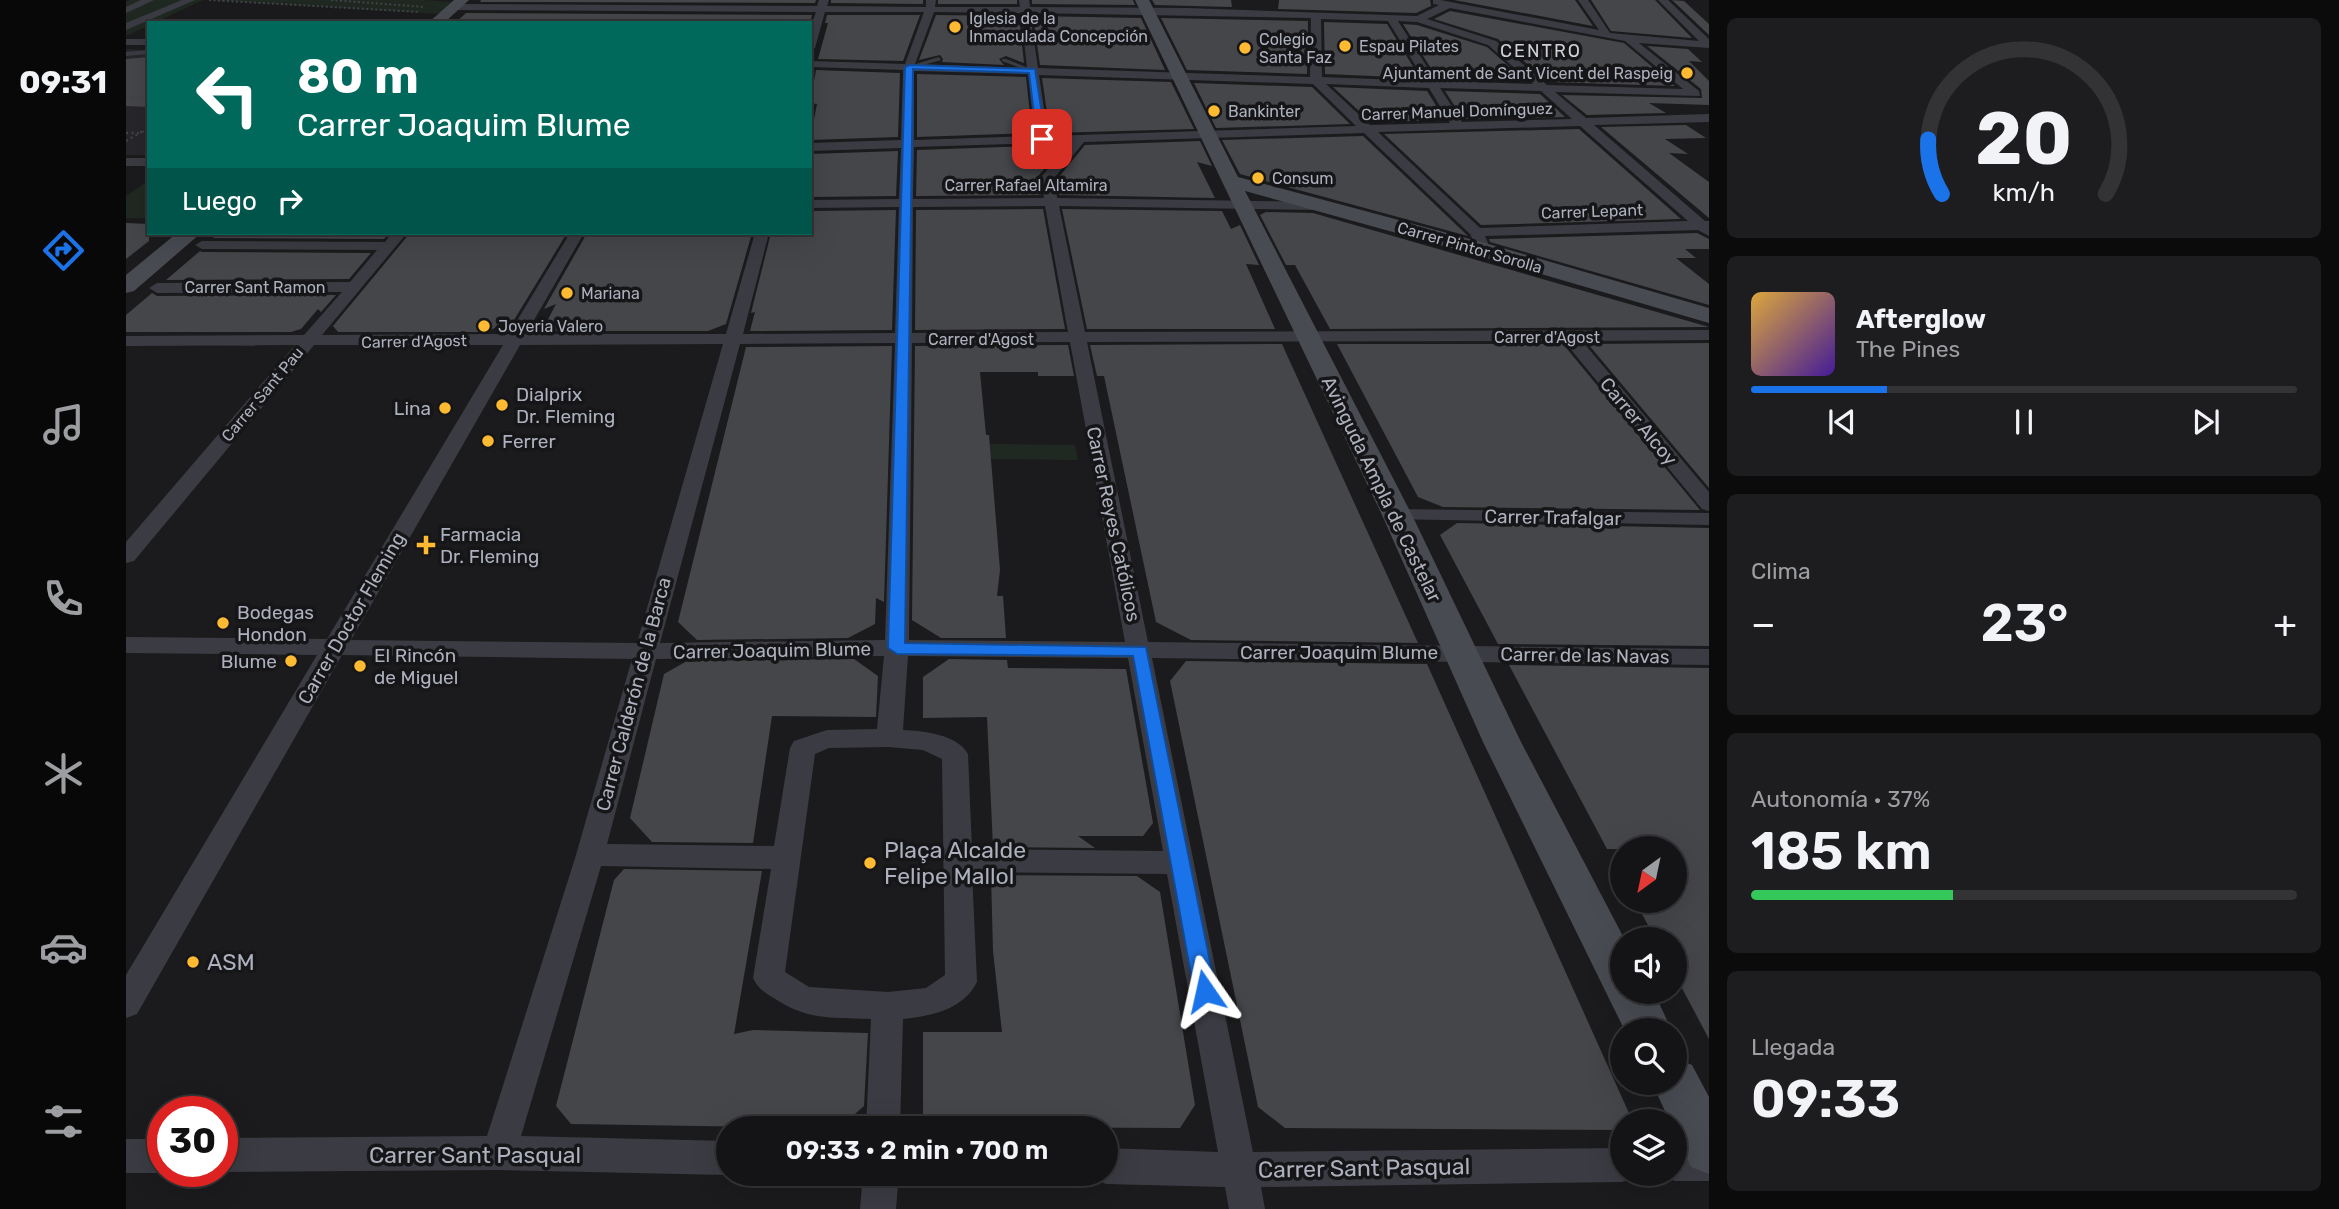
<!DOCTYPE html>
<html lang="es">
<meta charset="utf-8">
<style>
:root{--surface:#141416;--page:#1d1d1f;--text:#f1f3f6;--muted:#9d9ea1;--line:#333335;--accent:#1a73e8}
body{margin:0;font-family:Rubik,sans-serif;background:var(--page);color:var(--text);height:100vh;display:flex;flex-direction:column;font-size:26px;white-space:nowrap}
*{box-sizing:border-box;margin:0}
p{font-size:23px;color:var(--muted)}
.icon{flex:none;width:38px;height:38px;fill:none;stroke:currentColor;stroke-width:2;stroke-linecap:round;stroke-linejoin:round}
.map{position:relative;flex:1;overflow:hidden}
.drawer{display:flex;flex-direction:column;gap:18px;padding:18px;background:#0b0b0c;width:630px}
.drawer>*{flex:none}
.banner{position:absolute;left:21px;top:21px;width:665px;height:214px;border-radius:0px;box-shadow:0 7px 28px #0002,0 0 0 2px var(--line);background:#00695c;color:#fff;overflow:hidden}
.needle{width:46px;rotate:213deg}
.buttons{position:absolute;left:1484px;top:836px;display:grid;gap:14px}
.buttons a{display:grid;place-items:center;width:77px;height:77px;border-radius:50%;background:var(--surface);box-shadow:0 7px 28px #0002,0 0 0 2px var(--line);font-size:35px}
.speed{position:absolute;left:21px;top:1096px;display:flex;gap:14px;font-size:35px;font-weight:700;text-align:center}
.speed>*{display:grid;place-content:center;width:91px;height:91px;border-radius:50%;background:var(--surface);box-shadow:0 7px 28px #0002,0 0 0 2px var(--line);line-height:1}
.speed .limit{border:10px solid #d22;background:#fff;color:#111}
.pin{position:absolute;display:grid;place-items:center;width:60px;height:60px;color:#fff;margin:-30px;border-radius:14px;box-shadow:0 4px 10px #0006}
.me{position:absolute;width:77px;margin:-38px;rotate:349deg;stroke-linejoin:round;filter:drop-shadow(0 0 5px #0008)}
.turn{display:flex;align-items:center;gap:24px;height:147px;padding:0 35px;font-size:32px}
.turn .icon{width:91px;height:91px;stroke-width:2.5}
.turn b{display:block;font-size:49px;line-height:60px}
.then{display:flex;align-items:center;height:66px;padding:0 35px;background:#0003;gap:14px;font-size:26px}
.big{font-size:52px;font-weight:600;line-height:1.1}
.drawer .card{flex:1;display:flex;flex-direction:column;justify-content:center;gap:10px;min-width:0;padding:0 24px;border-radius:10px;background:var(--page)}
.drawer .dial{align-items:center;gap:0}
.dial svg{height:182px;overflow:visible;fill:none;stroke:var(--line);stroke-width:7;stroke-linecap:round;text-anchor:middle}
.dial text{fill:var(--text);stroke:none}
.song{display:flex;align-items:center;gap:21px}
.cover{width:84px;height:84px;border-radius:10px;background:linear-gradient(135deg,hsl(40 70% 55%),hsl(260 70% 35%))}
.played{height:7px;border-radius:4px;background:linear-gradient(90deg,var(--accent) 25%,var(--line) 25%)}
.keys{display:flex;justify-content:space-around;direction:ltr}
.heat{display:flex;justify-content:space-between;align-items:center;font-size:38px;direction:ltr}
.charge{height:10px;border-radius:5px;background:linear-gradient(90deg,#34c759 37%,var(--line) 0)}
.trip{position:absolute;left:590px;top:1116px;width:402px;height:70px;border-radius:35px;background:var(--surface);box-shadow:0 7px 28px #0002,0 0 0 2px var(--line);font-weight:600;line-height:70px;text-align:center}
main{display:flex;flex:1;min-height:0}
.dock{display:flex;flex-direction:column;width:126px;justify-content:space-around;align-items:center;background:#080809;color:var(--muted)}
.dock .icon{width:49px;height:49px}
.dock .active{color:var(--accent)}
.dock b{font-size:32px;color:var(--text)}
.map>svg:first-child{display:block}
.built{fill:#27262a}
.green{fill:#202921}
.building{fill:#45464a}
.lines{fill:none;stroke-linecap:round;stroke-linejoin:round}
.path-far1{stroke:#41434a;stroke-width:2;stroke-dasharray:2 2.5;stroke-linecap:butt}
.path{stroke:#41434a;stroke-width:2.5;stroke-dasharray:2 3.5;stroke-linecap:butt}
.lane{fill:#3b3c43;fill-rule:evenodd}
.street{fill:#3b3c43;fill-rule:evenodd}
.secondary{fill:#494b53;fill-rule:evenodd}
.route{fill:#1a73e8;stroke:#114b97;stroke-width:2}
.poi-dot{fill:#febb32;stroke:#161518;stroke-width:2.5}
.labels{text-anchor:middle;stroke-width:7;stroke-linejoin:round;paint-order:stroke}
.far-poi-label{font-size:16px;fill:#acb1bd;stroke:#161518;text-anchor:start}
.far-street-label{font-size:16px;fill:#acb1bd;stroke:#161518}
.far-neighbourhood-label{font-size:18px;letter-spacing:2px;fill:#ced1d9;stroke:#161518}
.poi-label{font-size:19px;fill:#acb1bd;stroke:#161518;text-anchor:start}
.street-label{font-size:19px;fill:#acb1bd;stroke:#161518}
.near-poi-label{font-size:23px;fill:#acb1bd;stroke:#161518;text-anchor:start}
.near-street-label{font-size:23px;fill:#acb1bd;stroke:#161518}
</style>
<main>
<nav class="dock">
<b>09:31</b>
<svg class="icon active" aria-label="directions" viewBox="0 0 24 24"><path d="M12 3l9 9-9 9-9-9zM9 14v-3h6M13 9l2 2-2 2"/></svg>
<svg class="icon" aria-label="music" viewBox="0 0 24 24"><path d="M9 18V5l10-2v13"/><circle cx="6" cy="18" r="3"/><circle cx="16" cy="16" r="3"/></svg>
<svg class="icon" aria-label="phone" viewBox="0 0 24 24"><path d="M5 4h4l2 5-3 2q2 4 5 5l2-3 5 2v4C11 20 4 13 5 4z"/></svg>
<svg class="icon" aria-label="climate" viewBox="0 0 24 24"><path d="M12 3v18M4 7l16 10M4 17L20 7"/></svg>
<svg class="icon" aria-label="car" viewBox="0 0 24 24"><path d="M5 17H2v-5l4-1 3-4h7l3 4 3 1v5h-3M9 17h6M6 11h13"/><circle cx="7" cy="17" r="2"/><circle cx="17" cy="17" r="2"/></svg>
<svg class="icon" aria-label="filters" viewBox="0 0 24 24"><path d="M4 7h16M4 17h16"/><circle cx="9" cy="7" r="2"/><circle cx="15" cy="17" r="2"/></svg>
</nav>
<div class="map">
<svg width="1583" height="1209" viewBox="0 0 1583 1209">
<rect width="100%" height="100%" fill="#1b1b1d"/>
<path class="built" d="M0,49L23,50V155H0Z"/>
<path class="green" d="M4,0H77L0,36V2Z
M83,0H298L326,2L314,14Z
M23,180V218H0V196Z
M864,444L949,445L952,460L865,459Z"/>
<path class="building" d="M355,0H690L689,3L354,2Z
M705,0H797V4L705,3Z
M812,0H891V4H812Z
M906,0H1007L1009,5L906,4Z
M1026,0H1105L1106,7L1029,5Z
M1153,0H1304L1305,6L1290,13L1152,9Z
M1328,0H1449L1467,26Z
M1465,0H1529L1566,38L1485,31Z
M1546,0L1558,1L1583,24V35Z
M1324,11L1498,43L1549,86L1422,82L1372,39L1308,19Z
M340,13L686,15L684,23H329Z
M701,15H794L777,61L692,59L702,23H699Z
M810,15L893,16L898,63L880,56L873,59L878,65L816,62L817,59L814,55L793,60Z
M907,16L1015,18L1039,70L914,65Z
M1035,18L1182,21L1181,74L1061,70Z
M1198,22L1261,24L1294,78L1199,74Z
M1277,24L1291,25L1361,47L1400,81L1311,78Z
M1521,46L1562,49L1576,62L1563,61L1583,81V105L1523,103L1540,113L1461,115L1436,95L1576,98L1575,89Z
M23,57V107L0,106V59Z
M690,70L774,73L772,137L684,140L691,104L684,103Z
M791,74L900,77L906,133L791,137Z
M916,78L1045,82L1068,129L924,133Z
M1068,83L1186,87L1224,124L1090,128Z
M1207,87L1301,91L1319,120L1245,122Z
M1319,91L1414,94L1439,117L1337,119Z
M1560,125L1580,138L1539,139L1562,154L1543,153L1583,182V218L1475,127Z
M1453,129L1555,219L1355,225L1258,134Z
M1237,136L1342,236L1114,174L1096,140Z
M1074,141L1086,166L1071,162L1089,198L933,195L932,178L959,145Z
M939,145L913,175L915,195L790,196L791,150Z
M772,151L770,196L684,197V154Z
M917,209L939,329L789,330L790,210Z
M936,209L1096,211L1105,229L1114,225L1133,265L1120,264L1149,329H961Z
M770,210L766,330L624,331L629,312L625,313L645,233H684V211Z
M1140,212L1187,213L1583,327L1204,329L1169,265H1160L1134,215Z
M0,223L23,224V241L0,259Z
M94,233H263L258,239L87,238Z
M284,233H441L388,320L359,332H212L207,326Z
M461,233H626L600,324L582,331H416L430,304L418,309Z
M1571,233L1583,239V249H1559L1570,258H1550L1583,284V305L1364,242L1363,239Z
M74,251L76,252L245,253L223,279L40,280Z
M26,293L31,296L210,295L195,312L192,309L175,329L165,332H0V315Z
M1583,343V488L1462,344Z
M1156,344L1292,643L1065,640L1030,622L978,376H971L964,345Z
M1211,344H1437L1574,510L1317,507L1292,497Z
M942,345L948,376H912V372H854L860,435H863L874,570L871,596H877L880,638H815L786,620L789,346Z
M766,346L758,602L750,598L749,624L722,638L571,640L552,622L620,347Z
M1331,523L1583,528V646L1372,644L1314,535Z
M728,659L752,676L750,717L646,716L627,843L526,842L504,818L538,674L561,661Z
M823,659L881,660L882,668L1000,669L1027,823L1017,836H952L969,848L867,847L861,717L797,718V677Z
M1060,661L1301,664L1507,1122H1496V1130L1159,1128L1132,1107L1044,681Z
M1383,665L1583,668V1039L1549,975V940H1530L1509,901H1549V849H1481Z
M498,869L636,871L608,1034L627,1030L742,1033L738,1106L713,1128L445,1124L430,1106L488,880Z
M865,875L1011,876L1034,892L1069,1105L1054,1128L797,1127V1032H876L867,951Z"/>
<g class="lines">
<path class="path-far1" d="M83,0L294,12
M205,0L299,7
M0,97L23,98
M16,132L23,128"/>
<path class="path" d="M0,133H13
M0,141L19,130"/>
<path class="lane" d="M23,50V54L0,56V52Z
M813,57L815,60L783,69L780,67Z
M876,59H880L910,71L905,72L876,61Z"/>
<path class="street" d="M15,0H28L0,13V7Z
M56,0H69L0,30V23Z
M693,0H703L701,6L800,7V0H810L809,7H894L893,0H903L904,7L1061,8L1291,16L1313,5L1307,4V0H1314L1473,30L1452,0H1462L1484,33L1573,41L1532,0H1542L1583,39V48L1513,43L1573,91L1574,96L1429,92L1460,118L1583,114V122L1468,125L1579,221H1583V236L1572,230L1359,236L1365,250L1363,253H1353L1344,234L1238,133L958,142L929,177L931,198L1195,202L1202,206L1195,210L933,206L959,332L1583,330V340L1456,341L1583,492V511L1576,509L1438,341L961,342L1022,642L1583,649V665L1026,658L1127,1152L1496,1148V1174H1510L1508,1177L1496,1182L1135,1187L1139,1209H1103L1099,1187L980,1184L968,1178L966,1174H980V1148L1092,1152L1041,874L846,872L851,982C837,1010 805,1016 777,1019L774,1129H740L745,1019C704,1017 682,1021 646,997C637,991 632,988 627,978L645,869L475,866L395,1136L602,1141V1174H605L602,1175L373,1170L96,1172L92,1171H96V1138L361,1136L450,855L506,659L216,655L11,1014L0,1018V975L191,655L0,653V637L201,639L377,345H188L8,561L0,563V542L169,345L0,346V336L178,335L216,292L31,293L23,288L31,283L224,282L251,250L76,249L69,245L76,241L259,242L266,233H281L196,335L383,334L444,233H458L400,334H600L629,233H643L617,334L769,333L773,207L684,208V200L773,199L775,148L684,151V143L775,140L777,70L684,67V61L779,64L798,12H699L689,48L684,51V30L690,12L327,10L322,7L327,4L691,6ZM1324,8L1499,41L1557,89L1421,85L1370,41L1301,19ZM808,12L895,13L901,68L789,64ZM904,13L1185,18L1184,77L912,68ZM1195,19L1262,21L1299,81L1196,77ZM1272,21L1291,22L1362,45L1407,84L1310,81ZM788,71L902,74L909,136L788,140ZM913,75L1187,84L1230,126L922,136ZM1200,84L1303,88L1324,123L1244,125ZM1314,88L1415,91L1446,119L1336,122ZM1454,126L1562,221L1354,228L1252,132ZM945,142L915,177L918,198L787,199L788,147ZM919,206L942,332L786,333L787,207ZM944,342L999,642L783,640L786,343ZM769,343L759,640L534,643L614,344ZM597,344L511,643L225,640L394,345ZM758,656L751,729L701,730L668,741L664,748L648,846L481,844L530,659ZM782,656L1002,658L1037,851L846,849L842,754C831,734 797,731 777,730ZM763,747L797,750L816,759L819,975L800,988L762,992L683,987L659,972L689,754L703,748Z
M0,39H23V45H0Z
M0,158H23V166H0Z
M1271,509L1583,513V525L1264,519L1261,515L1264,511Z
M0,1139H37V1171H43L37,1173H0Z
M1549,1147H1583V1181H1549L1537,1176L1536,1174H1549Z
M737,1174H773L770,1209H734Z"/>
<path class="secondary" d="M328,0H343L318,23H302Z
M1009,0H1023L1112,177L1366,245L1583,308V323L1350,255L1119,191L1286,515L1395,742L1499,940H1496V992H1528L1546,1031H1499L1357,742L1256,515Z
M51,233H75L8,291L0,293V275Z
M1549,1058L1566,1065L1583,1097V1174L1565,1167L1549,1133V1122H1544L1526,1083H1549Z"/>
</g>
<path class="route" d="M783,65L909,69L920,139L916,142L911,139L903,73L787,69L779,643L1020,647L1090,991L1086,998L1079,1000L1071,998L1068,991L1007,656L771,654L762,648L779,67Z"/>
<g class="poi-dot">
<circle cx="829" cy="27" r="7"/>
<circle cx="1219" cy="46" r="7"/>
<circle cx="1119" cy="48" r="7"/>
<circle cx="1561" cy="73" r="7"/>
<circle cx="1088" cy="111" r="7"/>
<circle cx="1132" cy="178" r="7"/>
<circle cx="441" cy="293" r="7"/>
<circle cx="358" cy="326" r="7"/>
<circle cx="376" cy="405" r="7"/>
<circle cx="319" cy="408" r="7"/>
<circle cx="362" cy="441" r="7"/>
<path d="M296.5 534.5h7v7h7v7h-7v7h-7v-7h-7v-7h7z"/>
<circle cx="97" cy="623" r="7"/>
<circle cx="165" cy="661" r="7"/>
<circle cx="234" cy="666" r="7"/>
<circle cx="744" cy="863" r="7"/>
<circle cx="67" cy="962" r="7"/>
</g>
<g class="labels">
<g class="far-poi-label">
<text x="843" y="24">Iglesia de la<tspan x="843" dy="18">Inmaculada Concepción</tspan></text>
<text x="1133" y="45">Colegio<tspan x="1133" dy="18">Santa Faz</tspan></text>
<text x="1233" y="52">Espau Pilates</text>
<text x="1547" y="79" text-anchor="end">Ajuntament de Sant Vicent del Raspeig</text>
<text x="1102" y="117">Bankinter</text>
<text x="1146" y="184">Consum</text>
<text x="455" y="299">Mariana</text>
<text x="372" y="332">Joyeria Valero</text>
</g>
<g class="far-street-label">
<text transform="translate(1331 111) rotate(-2)" y="6">Carrer Manuel Domínguez</text>
<text x="900" y="191">Carrer Rafael Altamira</text>
<text transform="translate(1466 211) rotate(-2)" y="6">Carrer Lepant</text>
<text transform="translate(1344 247) rotate(16)" y="6">Carrer Pintor Sorolla</text>
<text x="129" y="293">Carrer Sant Ramon</text>
<text x="1421" y="343">Carrer d'Agost</text>
<text x="855" y="345">Carrer d'Agost</text>
<text transform="translate(288 341) rotate(-1)" y="6">Carrer d'Agost</text>
<text transform="translate(136 394) rotate(-50)" y="6">Carrer Sant Pau</text>
</g>
<g class="far-neighbourhood-label">
<text x="1415" y="57">CENTRO</text>
</g>
<g class="poi-label">
<text x="390" y="401">Dialprix<tspan x="390" dy="22">Dr. Fleming</tspan></text>
<text x="305" y="415" text-anchor="end">Lina</text>
<text x="376" y="448">Ferrer</text>
<text x="314" y="541">Farmacia<tspan x="314" dy="22">Dr. Fleming</tspan></text>
<text x="111" y="619">Bodegas<tspan x="111" dy="22">Hondon</tspan></text>
<text x="248" y="662">El Rincón<tspan x="248" dy="22">de Miguel</tspan></text>
<text x="151" y="668" text-anchor="end">Blume</text>
</g>
<g class="street-label">
<text transform="translate(1513 421) rotate(50)" y="7">Carrer Alcoy</text>
<text transform="translate(1256 489) rotate(64)" y="7">Avinguda Ampla de Castelar</text>
<text transform="translate(1427 517) rotate(1)" y="7">Carrer Trafalgar</text>
<text transform="translate(988 524) rotate(78)" y="7">Carrer Reyes Católicos</text>
<text transform="translate(225 618) rotate(-60)" y="7">Carrer Doctor Fleming</text>
<text transform="translate(646 650) rotate(-1)" y="7">Carrer Joaquim Blume</text>
<text x="1213" y="659">Carrer Joaquim Blume</text>
<text transform="translate(1459 655) rotate(1)" y="7">Carrer de las Navas</text>
<text transform="translate(507 694) rotate(-75)" y="7">Carrer Calderón de la Barca</text>
</g>
<g class="near-poi-label">
<text x="758" y="858">Plaça Alcalde<tspan x="758" dy="26">Felipe Mallol</tspan></text>
<text x="81" y="970">ASM</text>
</g>
<g class="near-street-label">
<text x="349" y="1163">Carrer Sant Pasqual</text>
<text transform="translate(1238 1168) rotate(-1)" y="8">Carrer Sant Pasqual</text>
</g>
</g>
</svg>
<div class="buttons">
<a><svg class="needle" viewBox="-14 -14 28 28"><path d="M0-13l5 13h-10z" fill="#e53935"/><path d="M0 13l5-13h-10z" fill="#9d9ea1"/></svg></a>
<a><svg class="icon" aria-label="sound" viewBox="0 0 24 24"><path d="M4 9h4l5-4v14l-5-4H4zM17 9q2 3 0 6"/></svg></a>
<a><svg class="icon" aria-label="search" viewBox="0 0 24 24"><circle cx="10" cy="10" r="6"/><path d="M15 15l6 6"/></svg></a>
<a><svg class="icon" aria-label="layers" viewBox="0 0 24 24"><path d="M12 4l9 5-9 5-9-5zM3 14l9 5 9-5"/></svg></a>
</div>
<div class="speed"><div class="limit">30</div></div>
<div class="pin" style="left:916px;top:139px;background:#d93025"><svg class="icon" aria-label="arrive" viewBox="0 0 24 24"><path d="M6 21V4h12l-3 4 3 4H6"/></svg></div>
<svg class="me" style="left:1079px;top:991px" viewBox="-20 -20 40 40"><path d="M0-17L14 15 0 8-14 15z" fill="#1a73e8" stroke="#fff" stroke-width="4"/></svg>
<div class="trip">09:33 · 2 min · 700 m</div>
<div class="banner">
<div class="turn"><svg class="icon" aria-label="left" viewBox="0 0 24 24"><path d="M17 20v-9H6M10 6l-5 5 5 5"/></svg><div><b>80 m</b>Carrer Joaquim Blume</div></div>
<div class="then">Luego<svg class="icon" aria-label="right" viewBox="0 0 24 24"><path d="M7 20v-9h11M14 6l5 5-5 5"/></svg></div>
</div>
</div>
<section class="drawer">
<div class="card dial"><svg viewBox="0 0 100 80">
<path d="M14 69A42 42 0 1 1 86 69"/>
<path d="M14 69A42 42 0 0 1 8 45" stroke="#1a73e8"/>
<text x="50" y="56" font-size="32" font-weight="700">20</text>
<text x="50" y="72" font-size="11">km/h</text>
</svg></div>
<div class="card">
<div class="song"><i class="cover"></i><div><b>Afterglow</b><p>The Pines</p></div></div>
<div class="played"></div>
<div class="keys"><svg class="icon" aria-label="previous" viewBox="0 0 24 24"><path d="M18 5L8 12l10 7zM5 5v14"/></svg><svg class="icon" aria-label="pause" viewBox="0 0 24 24"><path d="M8 5v14M16 5v14"/></svg><svg class="icon" aria-label="next" viewBox="0 0 24 24"><path d="M6 5l10 7-10 7zM19 5v14"/></svg></div>
</div>
<div class="card"><p>Clima</p>
<div class="heat"><a>−</a><b class="big">23°</b><a>+</a></div>
</div>
<div class="card"><p>Autonomía · 37%</p><b class="big">185 km</b><div class="charge"></div></div>
<div class="card"><p>Llegada</p><b class="big">09:33</b></div>
</section>
</main>
